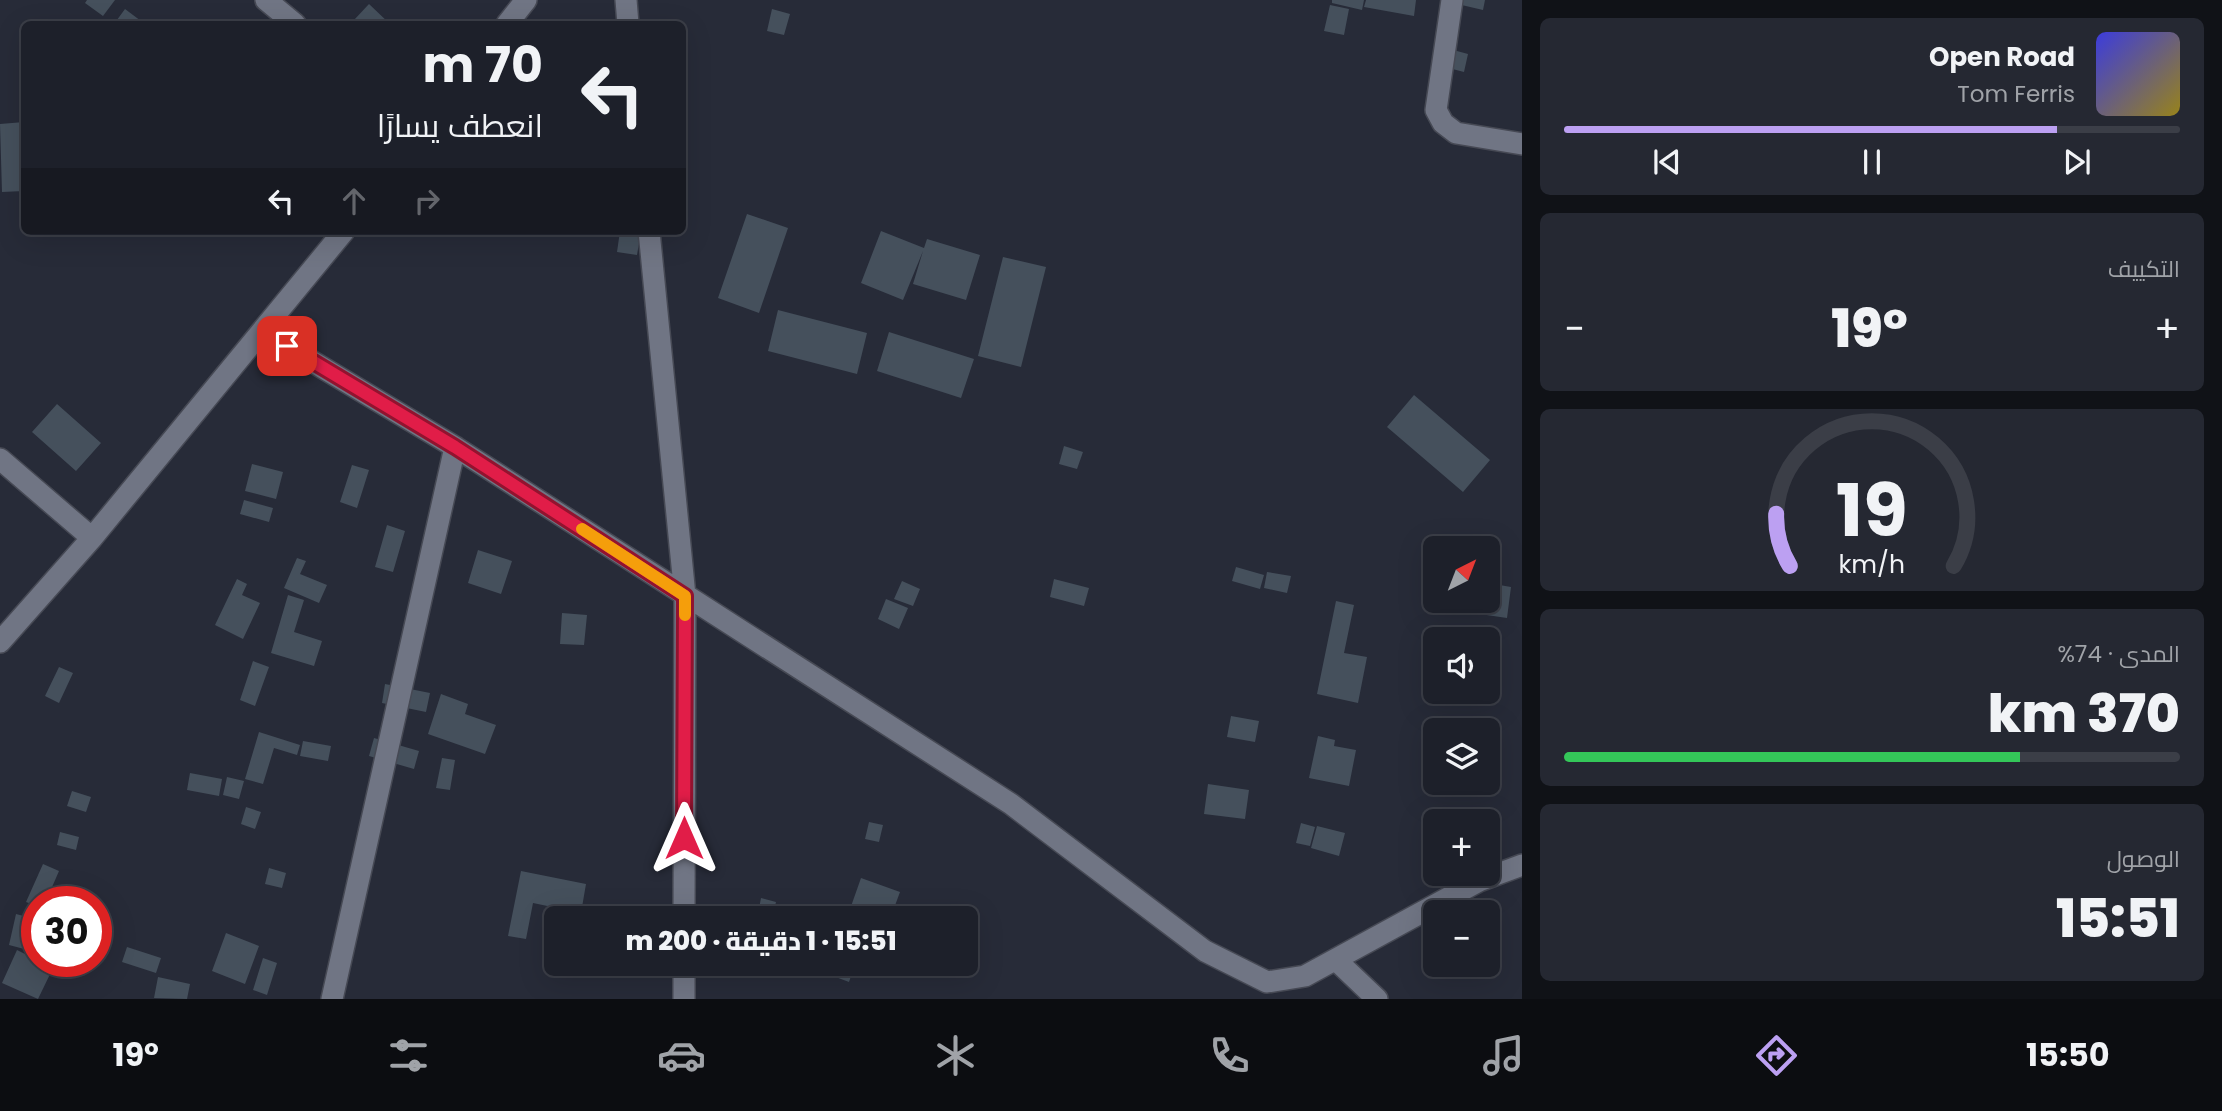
<!DOCTYPE html>
<html lang="ar">
<meta charset="utf-8">
<style>
:root{--surface:#1d202a;--page:#252832;--text:#f1f3f6;--muted:#a0a3a8;--line:#3b3e47;--accent:#bca0f2}
body{margin:0;font-family:Poppins,Cairo,sans-serif;background:var(--page);color:var(--text);direction:rtl;height:100vh;display:flex;flex-direction:column;font-size:26px;white-space:nowrap}
*{box-sizing:border-box;margin:0}
p{font-size:23px;color:var(--muted)}
.icon{flex:none;width:38px;height:38px;fill:none;stroke:currentColor;stroke-width:2;stroke-linecap:round;stroke-linejoin:round}
.map{position:relative;flex:1;overflow:hidden;direction:ltr}
.side{display:flex;flex-direction:column;gap:18px;padding:18px;background:#101217;width:700px}
.side>*{flex:none}
.top-card{position:absolute;left:21px;top:21px;width:665px;height:214px;border-radius:10px;box-shadow:0 7px 28px #0002,0 0 0 2px var(--line);direction:rtl;background:#1d202a;color:var(--text);overflow:hidden}
.needle{width:46px;rotate:42deg}
.tools{position:absolute;left:1423px;top:536px;display:grid;gap:14px}
.tools a{display:grid;place-items:center;width:77px;height:77px;border-radius:10px;background:var(--surface);box-shadow:0 7px 28px #0002,0 0 0 2px var(--line);font-size:35px}
.speed{position:absolute;left:21px;top:886px;display:flex;gap:14px;font-size:35px;font-weight:700;text-align:center}
.speed>*{display:grid;place-content:center;width:91px;height:91px;border-radius:50%;background:var(--surface);box-shadow:0 7px 28px #0002,0 0 0 2px var(--line);line-height:1}
.speed .limit{border:10px solid #d22;background:#fff;color:#111}
.pin{position:absolute;display:grid;place-items:center;width:60px;height:60px;color:#fff;margin:-30px;border-radius:14px;box-shadow:0 4px 10px #0006}
.me{position:absolute;width:77px;margin:-38px;rotate:0deg;stroke-linejoin:round;filter:drop-shadow(0 0 5px #0008)}
.turn{display:flex;align-items:center;gap:24px;height:147px;padding:0 28px;font-size:32px}
.turn .icon{width:91px;height:91px;stroke-width:2.5}
.turn b{display:block;font-size:49px;line-height:60px}
.lanes{display:flex;align-items:center;height:66px;padding:0 28px;background:#0003;justify-content:center;gap:35px;direction:ltr}
.lanes .off{opacity:.35}
.big{font-size:52px;font-weight:800;line-height:1.1}
.side .widget{flex:1;display:flex;flex-direction:column;justify-content:center;gap:10px;min-width:0;padding:0 24px;border-radius:10px;background:var(--page)}
.side .dial{align-items:center;gap:0}
.dial svg{height:182px;overflow:visible;fill:none;stroke:var(--line);stroke-width:7;stroke-linecap:round;text-anchor:middle}
.dial text{fill:var(--text);stroke:none}
.song{display:flex;align-items:center;gap:21px}
.cover{width:84px;height:84px;border-radius:10px;background:linear-gradient(135deg,hsl(240 70% 55%),hsl(50 70% 35%))}
.played{height:7px;border-radius:4px;background:linear-gradient(90deg,var(--accent) 80%,var(--line) 80%)}
.keys{display:flex;justify-content:space-around;direction:ltr}
.heat{display:flex;justify-content:space-between;align-items:center;font-size:38px;direction:ltr}
.charge{height:10px;border-radius:5px;background:linear-gradient(90deg,#34c759 74%,var(--line) 0)}
.trip{position:absolute;left:544px;top:906px;width:434px;height:70px;border-radius:10px;background:var(--surface);box-shadow:0 7px 28px #0002,0 0 0 2px var(--line);font-weight:800;line-height:70px;text-align:center;direction:rtl}
.tab-bar{display:flex;height:112px;justify-content:space-around;align-items:center;background:#0c0d11;color:var(--muted)}
.tab-bar .icon{width:49px;height:49px}
.tab-bar .active{color:var(--accent)}
.tab-bar b{font-size:32px;color:var(--text)}
main{display:flex;flex:1;min-height:0}
.map>svg:first-child{display:block}
.building{fill:#45505c}
.lines{fill:none;stroke-linecap:round;stroke-linejoin:round}
.minor-casing{stroke:#464954;stroke-width:24}
.minor{stroke:#707584;stroke-width:21}
.route-casing{stroke:#92132f;stroke-width:18}
.route{stroke:#e11d48;stroke-width:12}
.slow{stroke:#f59e0b;stroke-width:12}
</style>
<main>
<section class="side">
<div class="widget">
<div class="song"><i class="cover"></i><div><b>Open Road</b><p>Tom Ferris</p></div></div>
<div class="played"></div>
<div class="keys"><svg class="icon" aria-label="previous" viewBox="0 0 24 24"><path d="M18 5L8 12l10 7zM5 5v14"/></svg><svg class="icon" aria-label="pause" viewBox="0 0 24 24"><path d="M8 5v14M16 5v14"/></svg><svg class="icon" aria-label="next" viewBox="0 0 24 24"><path d="M6 5l10 7-10 7zM19 5v14"/></svg></div>
</div>
<div class="widget"><p>التكييف</p>
<div class="heat"><a>−</a><b class="big">19°</b><a>+</a></div>
</div>
<div class="widget dial"><svg viewBox="0 0 100 80">
<path d="M14 69A42 42 0 1 1 86 69"/>
<path d="M14 69A42 42 0 0 1 8 46" stroke="#bca0f2"/>
<text x="50" y="56" font-size="32" font-weight="700">19</text>
<text x="50" y="72" font-size="11">km/h</text>
</svg></div>
<div class="widget"><p>المدى · 74%</p><b class="big">370 km</b><div class="charge"></div></div>
<div class="widget"><p>الوصول</p><b class="big">15:51</b></div>
</section>
<div class="map">
<svg width="1522" height="999" viewBox="0 0 1522 999">
<rect width="100%" height="100%" fill="#272b38"/>
<path class="building" d="M87,0H115L103,16L85,3Z
M1332,0H1364L1362,10L1332,3Z
M1366,0H1416L1414,16L1364,7Z
M1453,0H1485L1483,10L1453,3Z
M369,4L390,24H359L354,20Z
M1330,5L1349,9L1344,35L1324,31Z
M125,9L145,24H114Z
M772,9L790,14L784,35L767,31Z
M1446,48L1468,54L1464,72L1441,66Z
M24,122V191L2,192L0,124Z
M747,214L788,228L759,313L718,298Z
M620,231H641L637,255L617,252Z
M881,231L924,248L927,239L980,255L966,300L913,284L923,251L903,300L861,283Z
M1003,257L1046,267L1021,367L978,356Z
M778,310L867,333L857,374L768,351Z
M889,332L974,359L961,398L877,371Z
M1414,395L1490,460L1463,492L1387,427Z
M57,404L101,443L76,471L32,432Z
M1064,446L1083,452L1077,469L1059,464Z
M252,464L283,472L276,499L245,491Z
M352,465L369,470L357,508L340,502Z
M244,500L273,508L269,522L240,514Z
M387,525L405,531L393,572L375,567Z
M478,550L512,561L501,594L468,583Z
M297,558L306,561L300,574L327,585L319,603L284,588Z
M1236,567L1264,575L1260,589L1232,581Z
M1267,572L1291,576L1287,593L1264,588Z
M237,579L247,584L242,595L260,603L243,639L215,625Z
M1054,579L1089,588L1084,606L1050,597Z
M902,581L920,589L913,606L894,599Z
M1488,583L1511,587L1507,618L1466,612L1468,600H1488Z
M288,595L304,600L294,632L322,641L314,666L271,653Z
M886,599L908,608L899,629L878,619Z
M1336,601L1354,605L1344,653L1367,657L1358,703L1317,694Z
M562,613L587,615L584,645L560,644Z
M253,661L269,667L255,706L240,700Z
M59,667L73,673L59,703L45,696Z
M385,684L430,693L426,712L382,703Z
M441,694L468,704L465,714L496,725L485,754L428,734Z
M1231,716L1259,721L1255,742L1227,737Z
M259,732L300,745L297,755L274,748L263,784L245,779Z
M1318,736L1335,740L1334,746L1356,750L1349,786L1309,778Z
M374,738L419,751L414,769L369,756Z
M303,741L331,746L328,761L300,756Z
M442,758L455,760L450,790L436,788Z
M190,773L222,779L219,796L187,790Z
M227,777L244,781L239,799L223,795Z
M1208,784L1249,790L1245,819L1204,814Z
M72,791L91,797L86,812L67,806Z
M246,807L261,812L255,829L241,824Z
M869,822L883,825L879,842L865,839Z
M1301,823L1315,827L1310,846L1296,843Z
M1317,826L1345,833L1339,856L1311,848Z
M60,832L79,837L76,850L57,845Z
M43,864L59,871L46,901H37V906L26,902Z
M269,868L286,873L282,888L265,884Z
M521,871L586,884L581,913L533,903L526,939L508,936Z
M861,878L900,892L890,919H868L849,912Z
M761,898L776,902L772,919H757Z
M941,911L970,918L967,931L966,919H939Z
M16,914L35,919L28,950L9,945Z
M226,933L259,946L245,984L212,971Z
M127,947L161,958L156,973L122,962Z
M17,950L53,968L38,999L2,983Z
M263,958L277,963L267,995L253,990Z
M838,964H855L849,982L833,976Z
M894,964H910L906,977L892,972Z
M158,977L190,984L187,999L154,998Z"/>
<g class="lines">
<g class="minor-casing">
<path id="minor" d="M266,0L295,24
M626,0L628,24
M1452,0L1436,110L1443,123L1456,133L1522,144
M507,24L526,0
M649,231L685,596L684,919
M263,332L455,447L1011,804L1205,951L1267,982L1305,976L1479,881L1522,865
M0,459L92,538
M0,642L92,538L344,231
M1336,960L1377,999
M332,999L455,447
M684,999V964"/>
</g>
<use href="#minor" class="minor"/>
</g>
<g class="lines">
<g class="route-casing">
<path id="route" d="M287,346L455,447L685,596L684,838"/>
</g>
<use href="#route" class="route"/>
<path class="slow" d="M582,529L685,596V615"/>
</g>
</svg>
<div class="tools">
<a><svg class="needle" viewBox="-14 -14 28 28"><path d="M0-13l5 13h-10z" fill="#e53935"/><path d="M0 13l5-13h-10z" fill="#a0a3a8"/></svg></a>
<a><svg class="icon" aria-label="sound" viewBox="0 0 24 24"><path d="M4 9h4l5-4v14l-5-4H4zM17 9q2 3 0 6"/></svg></a>
<a><svg class="icon" aria-label="layers" viewBox="0 0 24 24"><path d="M12 4l9 5-9 5-9-5zM3 14l9 5 9-5"/></svg></a>
<a>+</a>
<a>−</a>
</div>
<div class="speed"><div class="limit">30</div></div>
<div class="pin" style="left:287px;top:346px;background:#d93025"><svg class="icon" aria-label="arrive" viewBox="0 0 24 24"><path d="M6 21V4h12l-3 4 3 4H6"/></svg></div>
<svg class="me" style="left:684px;top:838px" viewBox="-20 -20 40 40"><path d="M0-17L14 15 0 8-14 15z" fill="#e11d48" stroke="#fff" stroke-width="4"/></svg>
<div class="trip">15:51 · 1 دقيقة · 200 m</div>
<div class="top-card">
<div class="turn"><svg class="icon" aria-label="left" viewBox="0 0 24 24"><path d="M17 20v-9H6M10 6l-5 5 5 5"/></svg><div><b>70 m</b>انعطف يسارًا</div></div>
<div class="lanes"><svg class="icon" aria-label="left" viewBox="0 0 24 24"><path d="M17 20v-9H6M10 6l-5 5 5 5"/></svg><svg class="icon off" aria-label="ahead" viewBox="0 0 24 24"><path d="M12 20V5M6 11l6-6 6 6"/></svg><svg class="icon off" aria-label="right" viewBox="0 0 24 24"><path d="M7 20v-9h11M14 6l5 5-5 5"/></svg></div>
</div>
</div>
</main>
<nav class="tab-bar">
<b>15:50</b>
<svg class="icon active" aria-label="directions" viewBox="0 0 24 24"><path d="M12 3l9 9-9 9-9-9zM9 14v-3h6M13 9l2 2-2 2"/></svg>
<svg class="icon" aria-label="music" viewBox="0 0 24 24"><path d="M9 18V5l10-2v13"/><circle cx="6" cy="18" r="3"/><circle cx="16" cy="16" r="3"/></svg>
<svg class="icon" aria-label="phone" viewBox="0 0 24 24"><path d="M5 4h4l2 5-3 2q2 4 5 5l2-3 5 2v4C11 20 4 13 5 4z"/></svg>
<svg class="icon" aria-label="climate" viewBox="0 0 24 24"><path d="M12 3v18M4 7l16 10M4 17L20 7"/></svg>
<svg class="icon" aria-label="car" viewBox="0 0 24 24"><path d="M5 17H2v-5l4-1 3-4h7l3 4 3 1v5h-3M9 17h6M6 11h13"/><circle cx="7" cy="17" r="2"/><circle cx="17" cy="17" r="2"/></svg>
<svg class="icon" aria-label="filters" viewBox="0 0 24 24"><path d="M4 7h16M4 17h16"/><circle cx="9" cy="7" r="2"/><circle cx="15" cy="17" r="2"/></svg>
<b>19°</b>
</nav>
